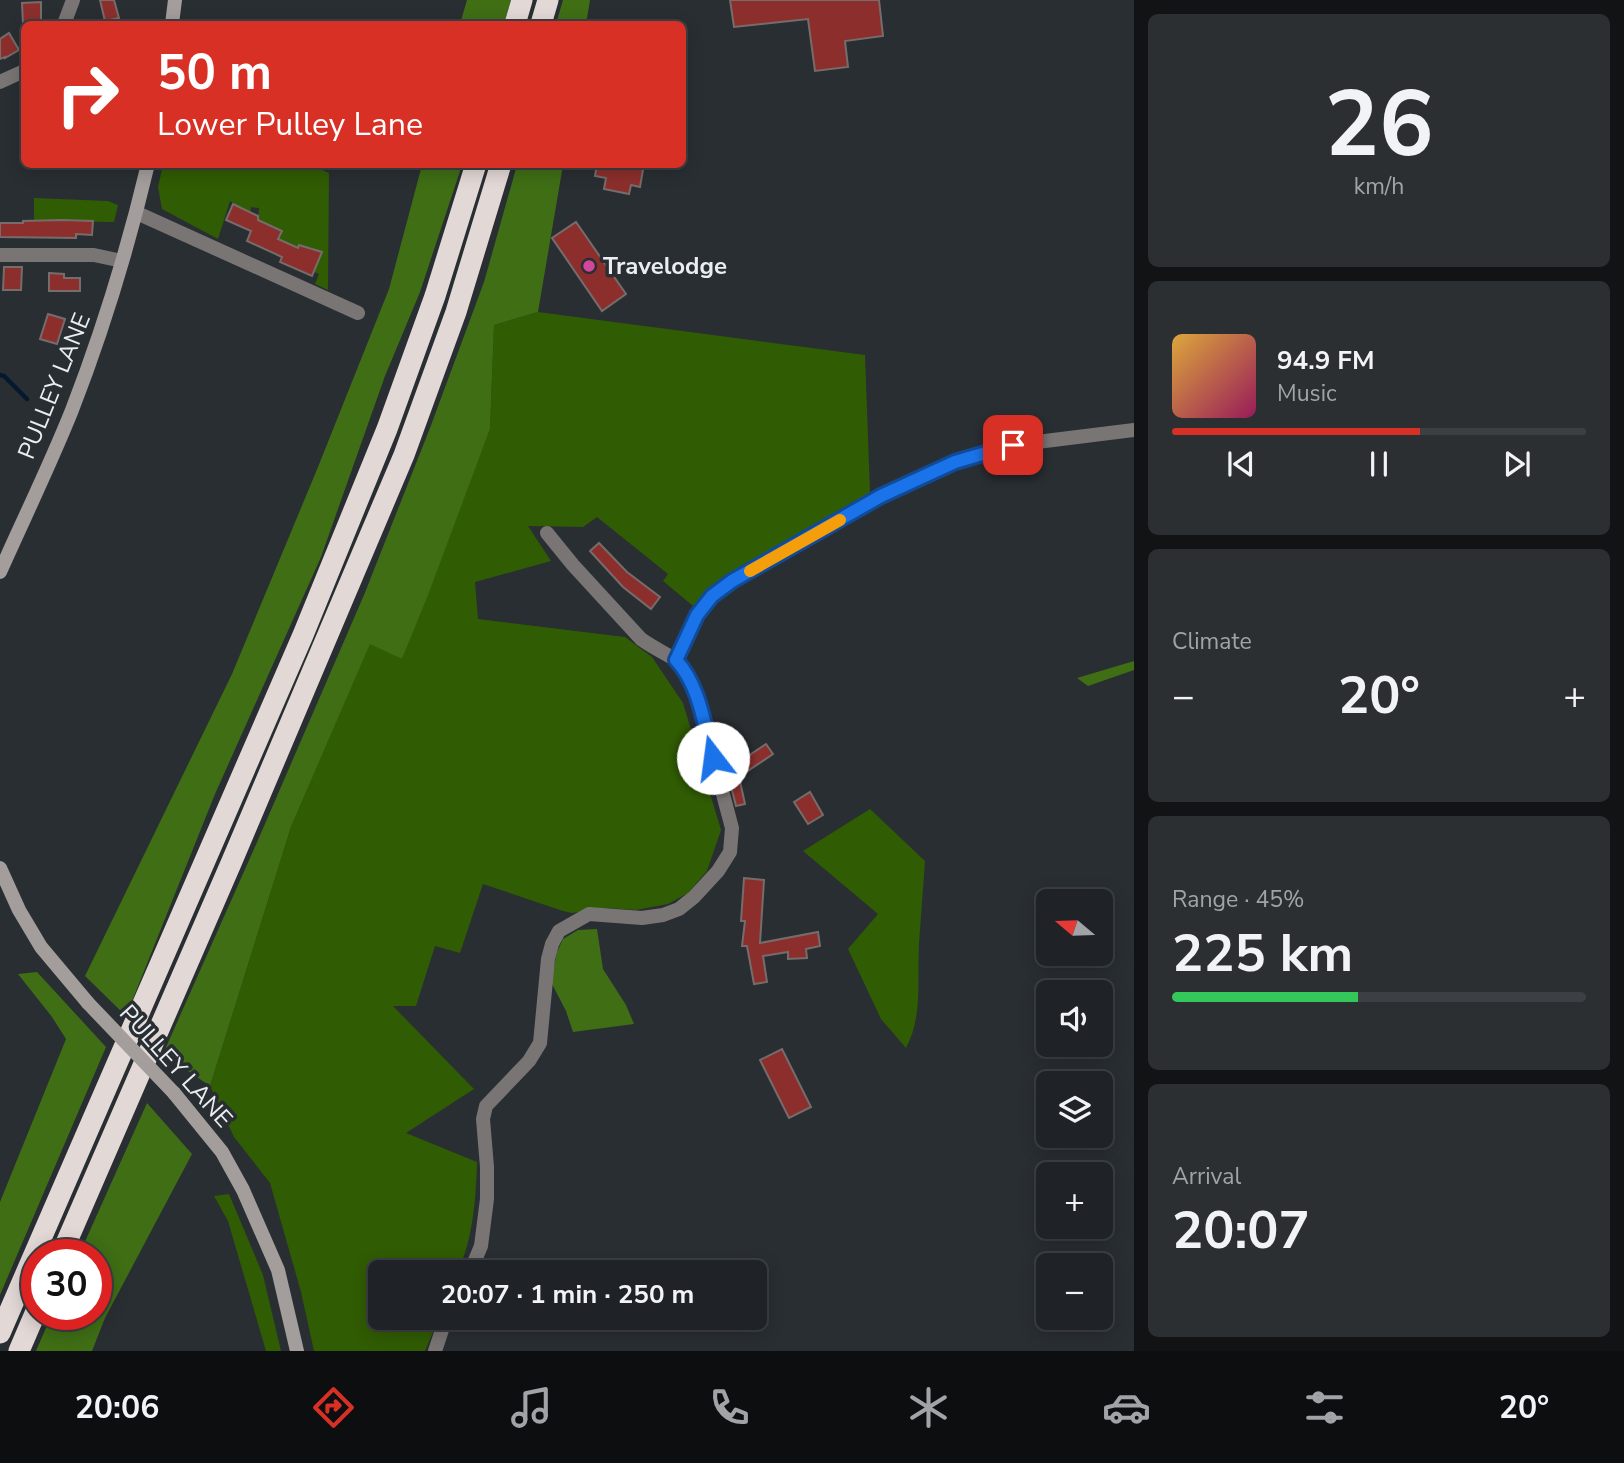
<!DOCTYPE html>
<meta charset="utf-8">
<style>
:root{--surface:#1f2226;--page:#2c2f32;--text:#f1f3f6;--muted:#a1a4a7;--line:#3c3f43;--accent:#d93025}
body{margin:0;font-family:"Nunito Sans",sans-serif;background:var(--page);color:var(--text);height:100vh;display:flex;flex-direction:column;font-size:26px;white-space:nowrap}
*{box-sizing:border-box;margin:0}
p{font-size:23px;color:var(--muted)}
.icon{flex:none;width:38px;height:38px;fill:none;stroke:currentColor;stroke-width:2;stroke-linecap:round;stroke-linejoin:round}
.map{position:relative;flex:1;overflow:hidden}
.side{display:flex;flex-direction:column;gap:14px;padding:14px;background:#111315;width:490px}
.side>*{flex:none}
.guide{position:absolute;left:21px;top:21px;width:665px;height:147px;border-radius:10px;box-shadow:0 4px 18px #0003,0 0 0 2px var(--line);background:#d93025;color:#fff;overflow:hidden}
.needle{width:46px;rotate:289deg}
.tools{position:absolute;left:1036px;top:889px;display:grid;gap:14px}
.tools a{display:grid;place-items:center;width:77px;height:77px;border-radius:10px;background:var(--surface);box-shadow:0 4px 18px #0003,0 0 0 2px var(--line);font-size:35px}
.speed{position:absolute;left:21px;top:1239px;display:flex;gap:14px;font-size:35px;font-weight:700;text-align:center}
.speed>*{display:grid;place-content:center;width:91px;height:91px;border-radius:50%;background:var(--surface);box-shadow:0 4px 18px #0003,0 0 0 2px var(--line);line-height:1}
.speed .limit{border:10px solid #d22;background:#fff;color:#111}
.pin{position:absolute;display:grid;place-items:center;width:60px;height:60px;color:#fff;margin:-30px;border-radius:14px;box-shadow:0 4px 10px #0006}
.me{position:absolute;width:77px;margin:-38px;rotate:345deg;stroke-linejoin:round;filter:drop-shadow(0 0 5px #0008)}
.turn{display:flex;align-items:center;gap:24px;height:147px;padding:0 21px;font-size:32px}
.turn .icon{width:91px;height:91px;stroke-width:2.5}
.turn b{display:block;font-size:49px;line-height:60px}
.big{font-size:52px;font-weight:700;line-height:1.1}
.side .tile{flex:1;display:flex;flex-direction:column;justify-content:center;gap:10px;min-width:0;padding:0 24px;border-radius:10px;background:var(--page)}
.side .dial{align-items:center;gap:0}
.dial b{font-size:91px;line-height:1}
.song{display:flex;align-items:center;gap:21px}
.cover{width:84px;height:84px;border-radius:10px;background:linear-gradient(135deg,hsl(40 70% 55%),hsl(330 70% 35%))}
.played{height:7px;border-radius:4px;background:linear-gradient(90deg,var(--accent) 60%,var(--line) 60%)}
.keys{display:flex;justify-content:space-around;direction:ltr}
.heat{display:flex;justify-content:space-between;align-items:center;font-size:38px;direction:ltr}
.charge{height:10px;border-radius:5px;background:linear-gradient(90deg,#34c759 45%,var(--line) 0)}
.trip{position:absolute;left:368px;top:1260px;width:399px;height:70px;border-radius:10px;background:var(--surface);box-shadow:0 4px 18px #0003,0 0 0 2px var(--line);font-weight:700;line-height:70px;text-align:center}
.tab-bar{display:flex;height:112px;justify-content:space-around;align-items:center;background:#0c0e0f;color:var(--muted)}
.tab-bar .icon{width:49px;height:49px}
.tab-bar .on{color:var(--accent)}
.tab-bar b{font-size:32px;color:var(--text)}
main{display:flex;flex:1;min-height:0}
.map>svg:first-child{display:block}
.green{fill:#305c03}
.forest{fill:#3f6e15}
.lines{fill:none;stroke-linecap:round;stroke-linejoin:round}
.stream{stroke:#04182e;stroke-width:4.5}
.building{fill:#8c2f2c;stroke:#756c6b;stroke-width:2}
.street{stroke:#797574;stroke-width:14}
.secondary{stroke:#a39d9b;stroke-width:14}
.highway{stroke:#e2d8d6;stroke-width:21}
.secondary-bridge{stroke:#a39d9b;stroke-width:14}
.route-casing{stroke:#114b97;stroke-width:18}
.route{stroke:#1a73e8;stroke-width:12}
.slow{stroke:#f59e0b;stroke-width:12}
.hotel-dot{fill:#d1479c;stroke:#292e33;stroke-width:2.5}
.labels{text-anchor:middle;stroke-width:7;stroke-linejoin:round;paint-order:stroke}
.poi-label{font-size:24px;font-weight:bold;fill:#eaedf1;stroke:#292e33;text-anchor:start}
.street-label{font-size:24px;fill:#eaedf1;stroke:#292e33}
</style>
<main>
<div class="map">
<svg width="1134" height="1351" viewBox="0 0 1134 1351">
<rect width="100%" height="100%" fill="#292e33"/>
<path class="green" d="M163,165H310L329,173L328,290L315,284L319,274L314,272L318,262L313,253L314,249L310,247L309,249L300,245L297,251L278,239L282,231L263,237L268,225L258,220L259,208L251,207L250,216L245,210L230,201L218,239L162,209L158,187Z
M34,198L108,201L118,205L114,222L34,221Z
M538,312L865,355L870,493L738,573L693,606L663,581L668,574L597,517L583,527L528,526L551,561L475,582L478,619L625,637L652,657L683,703L721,830L707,871L688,893L668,904L636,910L608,908L572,913L563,911L483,884L460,953L435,946L416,1006H393L474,1089L406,1133L477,1162C476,1200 473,1237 458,1272H380V1318H439L425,1351H314L301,1292L270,1183L234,1137L210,1086L291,827L370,643L402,659L490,429L494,325Z
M870,809L925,861C923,889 921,916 919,944C917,978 923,1017 906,1048L881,1019L848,949L878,914L803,851Z
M229,1194L263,1275L281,1351H266L228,1221L214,1196Z"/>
<path class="forest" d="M467,0H511L504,24H460Z
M563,0H590L586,24H556Z
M422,165H462L420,292L385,376L321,557L215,794L126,1016L85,976L232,674L318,467L389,289Z
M517,165H563L538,312L494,325L490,429L428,595L402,659L370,644L291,827L210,1086L163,1054L258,840L364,595L430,428L484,282Z
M1134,661V670L1088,686L1077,678Z
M597,929L603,969L626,1005L634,1024L573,1032L566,1011L551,982L557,952L563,939L578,930Z
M37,972L106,1047L0,1295V1202L66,1039L52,1017L18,974Z
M147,1103L192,1154L105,1318L92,1351H36L52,1314H96V1255H79Z"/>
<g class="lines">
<path class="stream" d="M0,375L4,376L27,399"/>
</g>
<path class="building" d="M100,0H114L119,18L105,21Z
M730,0H879L883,36L845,41L848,67L815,71L808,19L734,27Z
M41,2V24H23L22,3Z
M9,33L19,50L5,58V57L0,59V39Z
M597,164H644L640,187L631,185L629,194L604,189L606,178L595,176Z
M233,204L258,216V220L282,231L278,239L298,248L299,245L322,252L312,276L280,262L282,257L247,241L251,231L226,220Z
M62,220L93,221L92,235L76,234V238L0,237V223H23V221Z
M576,222L626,294L602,311L552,238Z
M4,267H22L21,290H3Z
M49,273L64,274V278H80V291H49Z
M48,314L65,319L57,344L40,339Z
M599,543L627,572L660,597L651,609L623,587L590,551Z
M766,744L773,754L739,777L745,804L736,806L727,770Z
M810,792L823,815L808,824L794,802Z
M744,878L764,880L760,943L818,932L820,946L806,949L807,958L788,959V952L763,956L767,982L754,984L747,946H742L745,921H741Z
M782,1049L811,1107L789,1118L760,1060Z"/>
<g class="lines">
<path class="street" d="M64,24L73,0
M0,82L24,71
M137,213L358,313
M0,255H94L122,261
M676,660L697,615L712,595L732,581L881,496L955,462L1013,445L1134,430
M470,1272L481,1246L487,1199V1167L483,1119L486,1106L529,1061L540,1043L548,959L552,944L559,931L589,914L642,918L663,915L679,909L694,897L718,871L730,852L732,828L695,689C690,679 686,668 676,660C665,653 652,647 641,639L573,565L547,533
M435,1351L446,1318"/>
<path class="secondary" d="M172,24L175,0
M0,572C24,518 50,465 72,410C103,330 128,248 148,164
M0,868L19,910L41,947L88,1003
M174,1093L222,1152L243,1190L278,1270L297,1351"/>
<path class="highway" d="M515,24L522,0
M541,24L548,0
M61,1255L232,861L404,455L456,312L501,164
M0,1333L303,635L387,429L435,296L476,164
M19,1351L37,1309"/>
<path class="secondary-bridge" d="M88,1003L174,1093"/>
</g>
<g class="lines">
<g class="route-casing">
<path id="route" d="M713,758C704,725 700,686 676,660L697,615L712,596L732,581L881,496L955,462L1013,445"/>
</g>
<use href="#route" class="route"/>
<path class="slow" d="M750,571L840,520"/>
</g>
<circle class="hotel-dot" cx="589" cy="266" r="7"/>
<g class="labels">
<g class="poi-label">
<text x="603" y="274">Travelodge</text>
</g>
<g class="street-label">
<text transform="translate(54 386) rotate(-68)" y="8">PULLEY LANE</text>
<text transform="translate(176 1066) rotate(48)" y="8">PULLEY LANE</text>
</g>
</g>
</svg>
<div class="tools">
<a><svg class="needle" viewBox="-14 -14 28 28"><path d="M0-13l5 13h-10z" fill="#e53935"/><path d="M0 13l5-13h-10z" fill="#a1a4a7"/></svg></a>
<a><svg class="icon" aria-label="sound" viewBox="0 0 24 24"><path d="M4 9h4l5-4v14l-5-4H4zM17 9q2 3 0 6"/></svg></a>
<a><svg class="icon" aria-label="layers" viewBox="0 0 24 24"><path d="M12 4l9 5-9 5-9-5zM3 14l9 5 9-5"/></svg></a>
<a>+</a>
<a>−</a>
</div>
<div class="speed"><div class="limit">30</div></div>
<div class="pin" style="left:1013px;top:445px;background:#d93025"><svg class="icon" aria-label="arrive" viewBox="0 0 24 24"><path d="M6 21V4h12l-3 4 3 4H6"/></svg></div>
<svg class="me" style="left:713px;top:758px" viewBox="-20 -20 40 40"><circle r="19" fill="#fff"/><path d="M0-13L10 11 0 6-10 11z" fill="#1a73e8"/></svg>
<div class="trip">20:07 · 1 min · 250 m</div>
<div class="guide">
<div class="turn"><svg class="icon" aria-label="right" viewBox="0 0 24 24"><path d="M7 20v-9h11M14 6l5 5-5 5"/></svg><div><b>50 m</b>Lower Pulley Lane</div></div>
</div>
</div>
<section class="side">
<div class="tile dial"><b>26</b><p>km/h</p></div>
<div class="tile">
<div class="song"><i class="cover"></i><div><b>94.9 FM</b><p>Music</p></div></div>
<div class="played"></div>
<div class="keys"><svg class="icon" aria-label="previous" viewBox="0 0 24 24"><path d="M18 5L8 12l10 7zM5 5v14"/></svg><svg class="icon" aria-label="pause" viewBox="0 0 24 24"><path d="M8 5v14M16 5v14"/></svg><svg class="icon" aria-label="next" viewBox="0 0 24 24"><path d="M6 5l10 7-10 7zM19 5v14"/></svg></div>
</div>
<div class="tile"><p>Climate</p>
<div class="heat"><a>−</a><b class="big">20°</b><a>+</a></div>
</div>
<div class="tile"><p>Range · 45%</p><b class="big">225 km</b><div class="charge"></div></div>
<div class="tile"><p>Arrival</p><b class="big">20:07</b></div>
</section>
</main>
<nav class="tab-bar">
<b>20:06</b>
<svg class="icon on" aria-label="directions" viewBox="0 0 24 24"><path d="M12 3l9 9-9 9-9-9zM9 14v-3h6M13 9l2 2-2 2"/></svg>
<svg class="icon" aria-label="music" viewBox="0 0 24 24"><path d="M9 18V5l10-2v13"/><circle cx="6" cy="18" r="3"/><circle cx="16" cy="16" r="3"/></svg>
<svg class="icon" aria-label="phone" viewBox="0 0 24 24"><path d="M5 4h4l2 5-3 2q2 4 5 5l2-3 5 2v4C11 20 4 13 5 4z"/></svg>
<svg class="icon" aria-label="climate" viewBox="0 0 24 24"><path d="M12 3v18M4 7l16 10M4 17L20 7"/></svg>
<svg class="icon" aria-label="car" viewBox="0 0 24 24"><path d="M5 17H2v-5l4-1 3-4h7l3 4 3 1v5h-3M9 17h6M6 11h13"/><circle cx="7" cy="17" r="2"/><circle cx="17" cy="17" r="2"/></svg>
<svg class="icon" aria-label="filters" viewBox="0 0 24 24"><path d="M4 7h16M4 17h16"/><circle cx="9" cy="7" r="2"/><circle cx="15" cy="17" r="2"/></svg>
<b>20°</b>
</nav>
